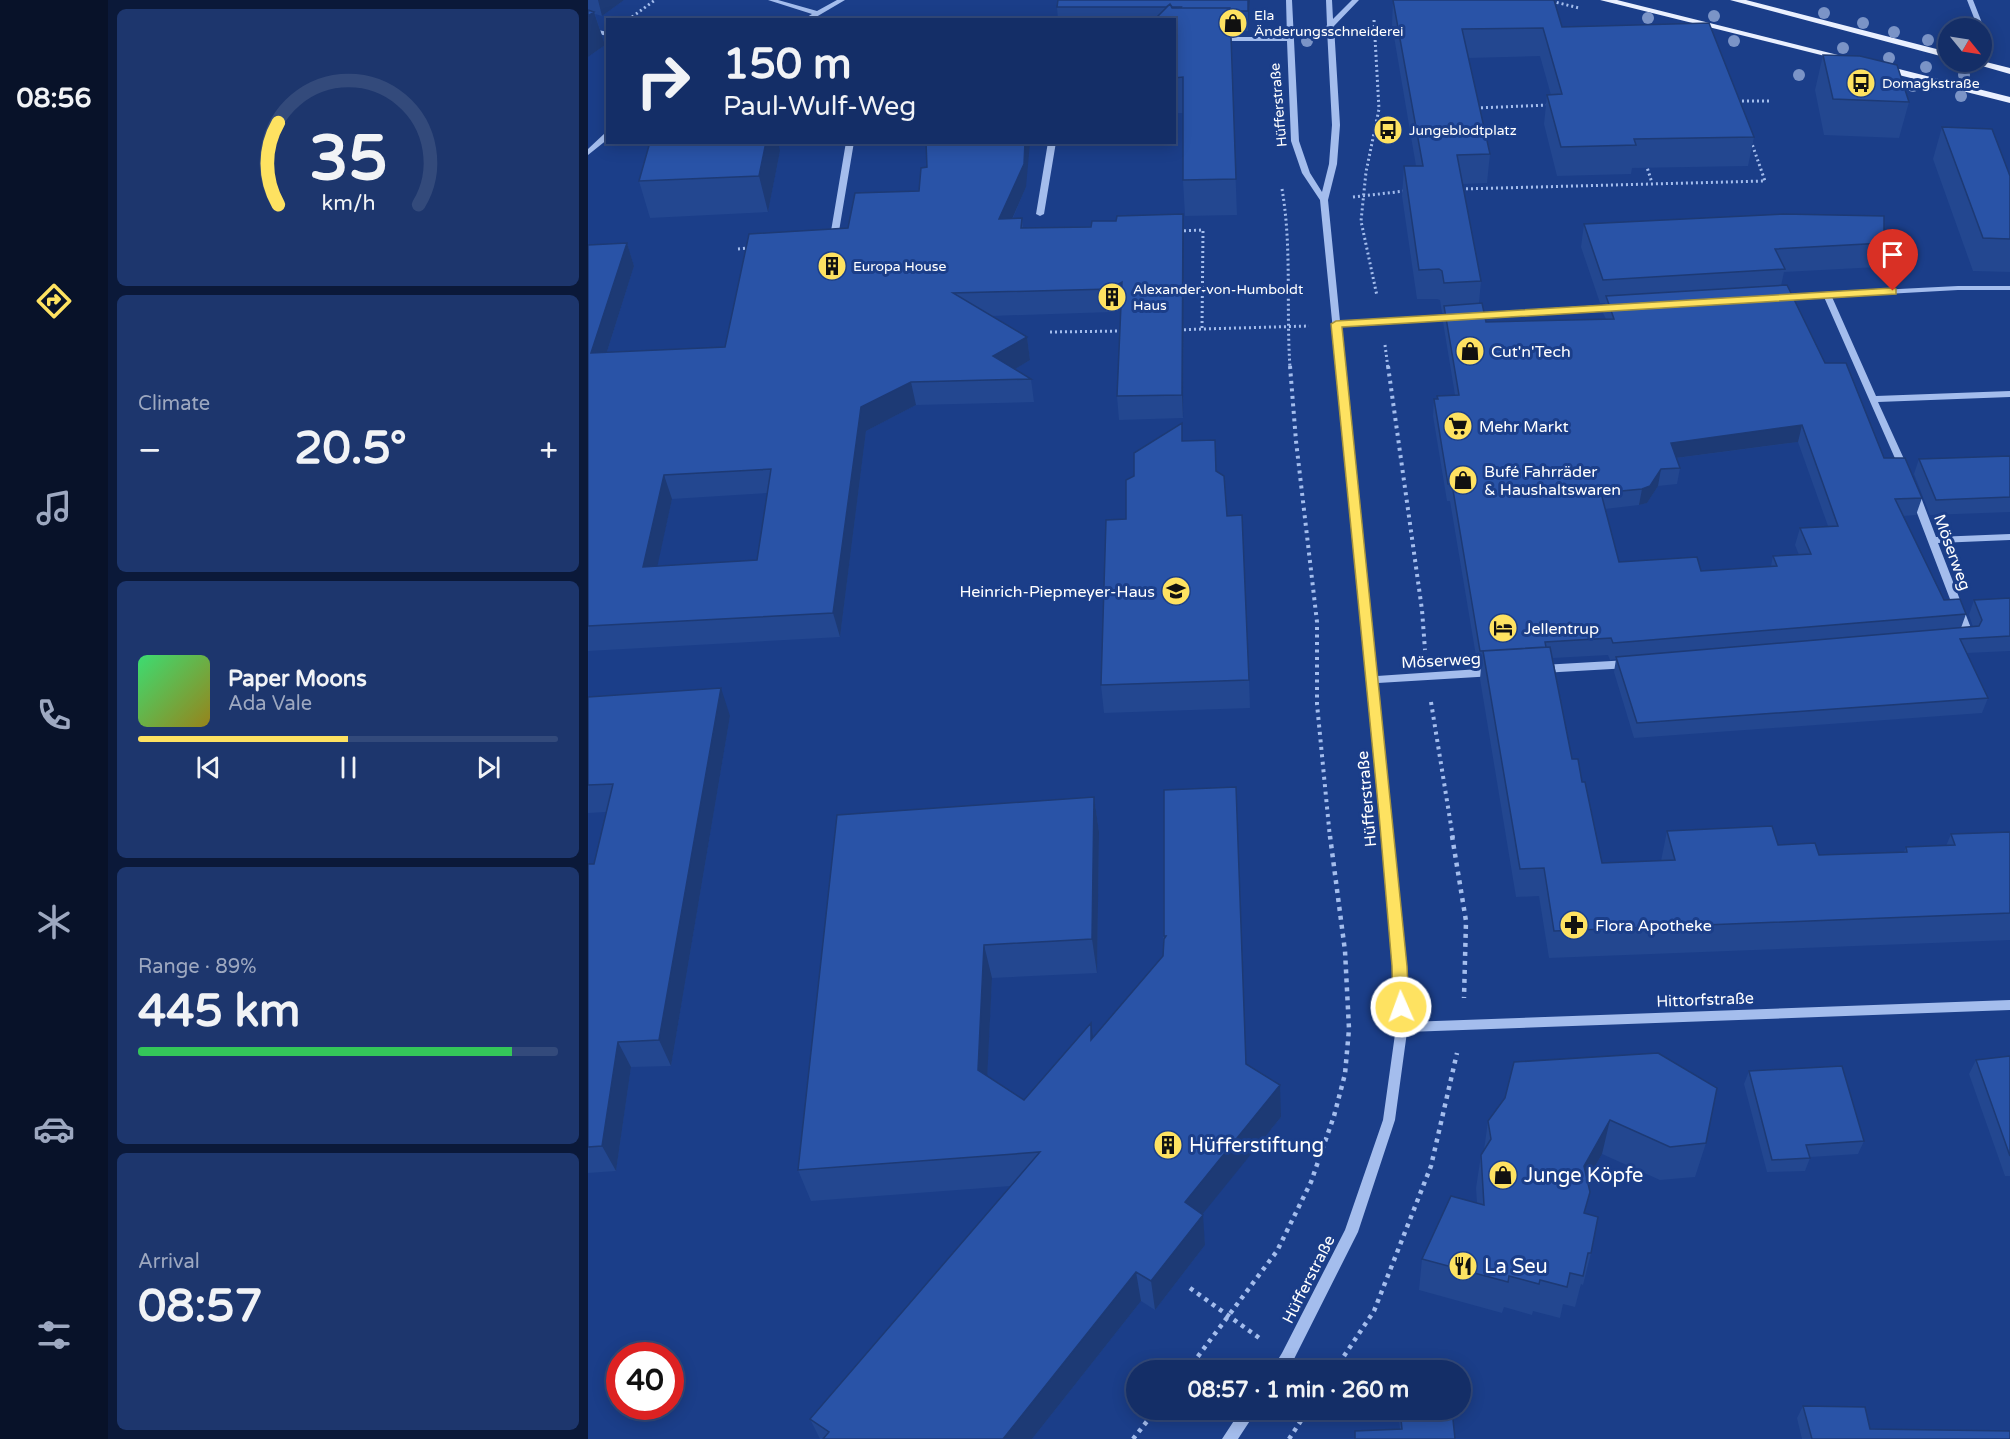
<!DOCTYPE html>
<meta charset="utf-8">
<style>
:root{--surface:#142e67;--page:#1d366d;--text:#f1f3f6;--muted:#9da8c0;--line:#334a7b;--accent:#fee261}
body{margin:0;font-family:"Varela Round",sans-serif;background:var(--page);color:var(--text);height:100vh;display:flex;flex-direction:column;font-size:22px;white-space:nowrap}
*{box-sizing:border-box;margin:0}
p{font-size:20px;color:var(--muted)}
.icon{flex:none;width:33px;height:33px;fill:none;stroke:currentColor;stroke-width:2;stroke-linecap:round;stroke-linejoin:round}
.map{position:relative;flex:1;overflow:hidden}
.panel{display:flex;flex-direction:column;gap:9px;padding:9px;background:#0b1939;width:480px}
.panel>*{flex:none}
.banner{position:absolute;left:18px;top:18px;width:570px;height:126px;border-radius:0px;box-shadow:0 3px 15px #0003,0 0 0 2px var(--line);background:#142e67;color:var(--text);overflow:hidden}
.needle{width:39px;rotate:120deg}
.controls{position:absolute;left:1350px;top:18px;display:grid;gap:12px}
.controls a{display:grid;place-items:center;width:54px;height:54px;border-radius:50%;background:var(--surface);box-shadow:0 3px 15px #0003,0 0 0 2px var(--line);font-size:30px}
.speed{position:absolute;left:18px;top:1342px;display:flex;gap:12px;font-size:30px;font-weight:700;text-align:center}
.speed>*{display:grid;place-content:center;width:78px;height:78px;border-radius:50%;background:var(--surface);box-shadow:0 3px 15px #0003,0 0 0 2px var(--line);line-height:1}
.speed .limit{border:9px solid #d22;background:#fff;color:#111}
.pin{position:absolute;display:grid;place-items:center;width:51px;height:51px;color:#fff;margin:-62px -26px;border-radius:50% 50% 50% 0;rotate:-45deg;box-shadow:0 0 6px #0007}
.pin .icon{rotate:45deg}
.me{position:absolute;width:66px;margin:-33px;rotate:358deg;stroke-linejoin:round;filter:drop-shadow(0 0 4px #0008)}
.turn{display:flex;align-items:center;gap:21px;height:126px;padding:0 18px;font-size:27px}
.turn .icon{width:78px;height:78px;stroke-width:2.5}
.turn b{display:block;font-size:42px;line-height:51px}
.big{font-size:45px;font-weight:800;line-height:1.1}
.panel .widget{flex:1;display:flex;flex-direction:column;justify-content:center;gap:9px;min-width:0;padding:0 21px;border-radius:9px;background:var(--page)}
.panel .dial{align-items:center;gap:0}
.dial svg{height:156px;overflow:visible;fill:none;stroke:var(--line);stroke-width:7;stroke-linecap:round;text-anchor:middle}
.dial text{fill:var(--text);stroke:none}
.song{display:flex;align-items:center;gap:18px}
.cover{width:72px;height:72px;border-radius:9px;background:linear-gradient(135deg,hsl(140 70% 55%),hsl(50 70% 35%))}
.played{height:6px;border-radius:3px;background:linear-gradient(90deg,var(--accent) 50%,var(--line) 50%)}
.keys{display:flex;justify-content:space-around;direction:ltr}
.heat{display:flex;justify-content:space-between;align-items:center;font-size:33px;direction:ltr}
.charge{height:9px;border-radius:4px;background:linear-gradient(90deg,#34c759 89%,var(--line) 0)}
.trip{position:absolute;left:538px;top:1360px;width:345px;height:60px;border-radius:30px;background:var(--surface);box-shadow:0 3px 15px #0003,0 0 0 2px var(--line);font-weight:800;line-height:60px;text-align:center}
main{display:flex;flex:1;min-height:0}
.tabs{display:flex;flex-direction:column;width:108px;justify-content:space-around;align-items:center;background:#081229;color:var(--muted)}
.tabs .icon{width:42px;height:42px}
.tabs .active{color:var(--accent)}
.tabs b{font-size:27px;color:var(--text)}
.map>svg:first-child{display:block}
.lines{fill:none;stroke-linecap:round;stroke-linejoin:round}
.path-far2{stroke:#a4bded;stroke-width:3;stroke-dasharray:2 3;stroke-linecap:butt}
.path-far1{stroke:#a4bded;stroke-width:4;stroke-dasharray:3 4.5;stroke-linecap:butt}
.path{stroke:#a4bded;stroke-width:4.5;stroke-dasharray:4 5;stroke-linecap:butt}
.minor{fill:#a4bded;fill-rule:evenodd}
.major{fill:#eaf0ff;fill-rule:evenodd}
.tree{fill:#7b94c7}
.wall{fill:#234790;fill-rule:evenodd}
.shaded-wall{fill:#1d3a75}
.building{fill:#2953a7;stroke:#1d3a75;stroke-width:1.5;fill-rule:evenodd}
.route{fill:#fee261;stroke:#a5933f;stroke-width:1.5}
.labels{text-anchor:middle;stroke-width:6;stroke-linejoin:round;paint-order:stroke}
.far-poi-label{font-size:14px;fill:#fff;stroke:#1b3e89;text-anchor:start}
.far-street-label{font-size:14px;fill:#fff;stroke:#1b3e89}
.poi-label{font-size:16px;fill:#fff;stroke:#1b3e89;text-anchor:start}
.street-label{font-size:16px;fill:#fff;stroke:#1b3e89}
.near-poi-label{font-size:20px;fill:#fff;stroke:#1b3e89;text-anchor:start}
</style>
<main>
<nav class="tabs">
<b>08:56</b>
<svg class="icon active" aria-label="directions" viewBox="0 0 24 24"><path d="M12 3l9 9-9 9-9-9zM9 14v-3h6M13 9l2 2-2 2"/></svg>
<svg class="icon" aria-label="music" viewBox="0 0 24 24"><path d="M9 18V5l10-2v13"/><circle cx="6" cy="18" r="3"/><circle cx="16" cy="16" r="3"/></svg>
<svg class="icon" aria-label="phone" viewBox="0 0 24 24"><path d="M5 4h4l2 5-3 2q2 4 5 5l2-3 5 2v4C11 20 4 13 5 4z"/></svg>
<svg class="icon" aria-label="climate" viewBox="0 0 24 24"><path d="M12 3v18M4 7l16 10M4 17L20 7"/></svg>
<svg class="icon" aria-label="car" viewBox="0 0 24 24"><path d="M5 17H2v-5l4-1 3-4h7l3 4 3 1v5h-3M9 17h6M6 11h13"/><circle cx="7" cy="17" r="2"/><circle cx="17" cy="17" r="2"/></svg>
<svg class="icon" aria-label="filters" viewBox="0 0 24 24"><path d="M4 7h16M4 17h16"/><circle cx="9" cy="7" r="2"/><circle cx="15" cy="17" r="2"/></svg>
</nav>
<section class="panel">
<div class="widget dial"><svg viewBox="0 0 100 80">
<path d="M14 69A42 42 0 1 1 86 69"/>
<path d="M14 69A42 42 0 0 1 14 27" stroke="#fee261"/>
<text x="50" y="56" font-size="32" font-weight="700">35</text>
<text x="50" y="72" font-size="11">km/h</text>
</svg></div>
<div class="widget"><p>Climate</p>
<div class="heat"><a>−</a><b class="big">20.5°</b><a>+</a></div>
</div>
<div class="widget">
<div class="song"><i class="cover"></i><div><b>Paper Moons</b><p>Ada Vale</p></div></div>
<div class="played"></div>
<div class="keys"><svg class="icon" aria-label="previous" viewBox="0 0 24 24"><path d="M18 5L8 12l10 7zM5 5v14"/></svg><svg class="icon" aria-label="pause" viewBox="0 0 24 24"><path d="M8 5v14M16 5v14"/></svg><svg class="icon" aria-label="next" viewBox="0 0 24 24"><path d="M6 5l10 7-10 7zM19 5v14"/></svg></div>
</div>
<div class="widget"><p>Range · 89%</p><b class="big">445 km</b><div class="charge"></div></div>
<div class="widget"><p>Arrival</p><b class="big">08:57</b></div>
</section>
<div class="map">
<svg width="1422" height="1439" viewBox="0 0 1422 1439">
<rect width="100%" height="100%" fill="#1b3e89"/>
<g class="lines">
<path class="path-far2" d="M959,0L991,8
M40,20L67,0
M786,20L791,109L778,172L773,221L789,296
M1149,101H1184
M888,108L961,105
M1058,164L1064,183
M694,189C704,247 698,308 702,368
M873,189L1177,181L1163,141
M765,197L817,191
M591,231L615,230L614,329L721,326
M150,249L161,248
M591,330L614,329
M462,332L536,331
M797,345L800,368"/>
<path class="path-far1" d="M702,366L708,441L729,622V704L742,838
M800,366L834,610L837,650
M843,702L865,838"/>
<path class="path" d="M864,836L878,921L876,998
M602,1288L674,1340
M599,1371L689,1251L723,1182L746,1116L757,1074L761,1029L757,951L742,836
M746,1371L786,1311L843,1166L869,1053
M545,1439L568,1410
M701,1439L720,1410"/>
<path class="minor" d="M180,0H190L229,11L249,0H257L223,20H214L224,14Z
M698,0H704L711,141L722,173L734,192L741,164L744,125L739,29L738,27L739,25L738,0H744L745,19L764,0H771L746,26L752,125L749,164L740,200L752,321L868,314L872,317L868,320L753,326L789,676L906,668L911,672L906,676L790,683L818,966L820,1022L1422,1000V1010L819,1032L807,1120L770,1232L704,1363L698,1371H683L694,1353L757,1230L795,1120L808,1027L806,966L791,793L732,200L714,173L703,141L699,41H629L626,39L629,37H699Z
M1379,0H1385L1396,28L1395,29L1390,28Z
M0,28L20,32V36L0,32Z
M17,133H20V139L0,155V149Z
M258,142H266L249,243L245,245L241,243Z
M460,142H468L456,214L452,216L448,214Z
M1370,286H1422V290H1370L1244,297L1288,396L1422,391V397L1290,402L1321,470L1319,472H1313L1236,297L1192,299L1188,297L1192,295Z
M1030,304L1033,305V309L883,319L879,316L883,313Z
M1326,489L1331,492L1348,537L1422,534V540L1350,543L1386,636L1385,639L1376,640L1371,636L1375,633L1321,492Z
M1041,660L1046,664L1041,668L954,673L949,669L954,665Z
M653,1410H669L650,1439H634Z"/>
<path class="major" d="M1012,0H1029L1270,60L1265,63Z
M1142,0H1158L1360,52V58Z
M1394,61L1422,68V74L1380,62Z
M1291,64L1422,97V103L1287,69L1286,67Z"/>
</g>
<g class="tree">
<circle cx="1236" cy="13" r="6"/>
<circle cx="1126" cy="16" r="6"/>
<circle cx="1060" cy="18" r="6"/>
<circle cx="1275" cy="23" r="6"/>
<circle cx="1306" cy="32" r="6"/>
<circle cx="1340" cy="40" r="6"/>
<circle cx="719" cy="41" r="6"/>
<circle cx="1146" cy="41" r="6"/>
<circle cx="1255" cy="48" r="6"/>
<circle cx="1301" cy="58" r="6"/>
<circle cx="1338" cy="67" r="6"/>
<circle cx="1211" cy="75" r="6"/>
<circle cx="1376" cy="75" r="6"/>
<circle cx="1325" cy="86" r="6"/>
<circle cx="1373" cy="96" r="6"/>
</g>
<path class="wall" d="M0,0H36L14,16L7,14L17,45L0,57Z
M470,0H662L660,31H642L649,215L597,216L595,180V113H586V20H470L469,7Z
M805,0H966L974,27L1166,137L1160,166L1044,168L1043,174L969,176L956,124L959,95H963L952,56L880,58L902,154L899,183L874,184L893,281L891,303L898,322L1018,319L1015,313L1017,303H1012L993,247L996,224L1296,243L1290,267L1196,272L1193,286L1237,363L1296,458L1334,498L1328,515L1315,516L1356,600L1378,614L1373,628L1385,627L1381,615L1386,600L1422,598V651L1379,653L1400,698L1394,713L1046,738L1026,672L1028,659L1022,660L1020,655L965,658L984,759L994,782L1014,863L1073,861L1079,831L1190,845L1231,855L1316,852L1318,847L1358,846L1363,834L1422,832V940L961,958L951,896L928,897L892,679L893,667L890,668L862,501H859L845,416L846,399H849V396L867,395L855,322L856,313H854L852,300L849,299H829L814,196L816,166H828L804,25ZM1210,442L1240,526L1212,528L1207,545L1211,555L1185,556L1183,566L1113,571L1031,562L1017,509L1051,505L1059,503L1070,486L1089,484L1092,468L1089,458Z
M1235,55L1321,102L1311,138L1236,135L1227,90Z
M1354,127L1422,176V272L1385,271L1345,159Z
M192,151L180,212L62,218L51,181Z
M438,187L425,218H434L435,228L596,237L595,418L531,420L529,396L533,307L524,312L403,316L439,337L442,360L427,369L443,379L446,402L328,405L278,431L252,637L0,651V245L39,243L46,266L19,352L137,347L260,228ZM179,493L169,560L69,566L84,499Z
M595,441L629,472L639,516L661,680L662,708L516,713L513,685L538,519L546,476Z
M1422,456V512L1342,515L1326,474L1331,459Z
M0,697L142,716L83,1066L43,1067L28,1171L0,1173V864H6L18,812L0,813Z
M576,790L658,1064L693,1117L614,1214L617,1245L567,1310L553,1301L444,1439H232L222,1419L423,1186L223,1201L210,1170L506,797L511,832L509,973L404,978L399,1076L436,1100L503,1023L505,1037L575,956Z
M1422,1056V1176H1417L1381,1074L1388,1060Z
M926,1062L1118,1143L1107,1177L1072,1180L1014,1154L999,1180L996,1213L1003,1253L995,1285L993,1284L987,1307L975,1304L972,1318L945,1311L944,1315L916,1307L914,1313L831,1290L834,1259L889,1203L888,1188L893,1155L896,1150L900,1121L917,1098Z
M1161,1071L1276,1141L1270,1154L1222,1157V1158L1217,1171L1179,1172L1156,1084Z
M1215,1406L1282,1429L1422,1439H1214L1209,1418Z
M810,1410H864L867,1439L812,1429Z"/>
<path class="shaded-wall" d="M10,0H36L14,16Z
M660,0H662L660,31Z
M6,12L17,45L0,57V16Z
M178,142H190L192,151L180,212L171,176Z
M437,142H442L438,187L414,242L411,219Z
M595,214L596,237L595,418L594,395Z
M39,243L46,266L11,377L3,353Z
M534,282L536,305L524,312L522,289Z
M439,337L442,360L409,380L405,356Z
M323,382L328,405L278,431L252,637L245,613L273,407Z
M1214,425L1210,442L1080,459L1083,443Z
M1073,469L1070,486L1059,503L1051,505L1054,489Z
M76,475L84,499L64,591L55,567Z
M133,688L142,716L83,1066L71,1040Z
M506,797L511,832L509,973L504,939Z
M396,945L404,978L398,1102L390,1070Z
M503,1023L508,1055L503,1040Z
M30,1042L43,1067L28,1171L14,1146Z
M692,1085L693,1117L600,1232L597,1202Z
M1022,1120L1014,1154L988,1199L996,1166Z
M615,1215L617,1245L567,1310L563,1281Z
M548,1272L553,1301L444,1439H415Z"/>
<path class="building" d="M470,0H660V11H642V8H592L593,7H584L582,4L578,7H469Z
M805,0H966L974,27L1121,23L1166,137L1046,139L1048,145L973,147L959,95L974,94L955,28L874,29L902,154L869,155L893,281L856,283L854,271L851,269L831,270L816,166H835Z
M582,4L584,8H642L648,179L595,180V77L586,78V20H566Z
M0,10L6,12L0,16Z
M1235,55L1272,56L1309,65L1321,102L1245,99Z
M1354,127L1404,129L1422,176V239L1395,238Z
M62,142H178L171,176L51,181Z
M338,142H437L436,164L411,219L434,218L433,228L503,227L504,221H528L529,216L595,214L594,395L529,396L534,282L522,289L365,293L439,337L405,356L443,379L323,382L273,407L245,613L0,626V245L39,243L3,353L137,347L161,234L260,228L267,193L331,191L333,168L339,167ZM183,469L169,560L55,567L76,475Z
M1195,214L1296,216V243L1187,249L1197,269L1015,280L996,224Z
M1199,285L1237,363H1258L1296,458H1317L1334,498L1307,499L1356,600L1372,599L1378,614L1038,642L1025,643L1023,638L957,642L958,647L892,651L864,484H860L846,399H850L849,396L871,395L856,306L894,303L898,322L1026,319L1018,296ZM1214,425L1250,526L1212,528L1223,554L1185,556L1189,566L1113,571L1109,557L1031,562L1013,493L1054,489L1062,486L1073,469L1092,468L1083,443Z
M594,423V441L627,440L628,471L636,476L639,516L654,515L661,680L513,685L518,520L538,519V480L546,476V453Z
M1422,456V497L1348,500L1331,459Z
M1422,598V636L1372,639L1400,698L1049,723L1028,657L1391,626L1394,620L1386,600Z
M962,647L984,759H990L994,782H997L1014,863L1087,860L1079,831L1184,826L1190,845L1227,843L1231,855L1319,852L1318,847L1367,845L1363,834L1422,832V913L966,931L956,868L932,869L895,651Z
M133,688L71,1040L30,1042L14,1146L0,1147V864H6L25,784L0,785V697Z
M648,787L658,1064L692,1085L597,1202L615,1215L563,1281L548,1272L415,1439H235L241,1432L222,1419L452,1152L210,1170L249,815L506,797L504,939L396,945L390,1070L436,1100L503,1023V1040L575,956L576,939L578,936H576V790Z
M1070,1053L1129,1088L1118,1143L1082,1147L1022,1120L996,1166L1002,1192L996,1213L1010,1217L1003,1253H1000L995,1276L982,1273L979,1287L952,1280L951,1284L921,1276L920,1282L834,1259L863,1196L896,1205L893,1155L903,1139L900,1121L917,1098L926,1062Z
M1422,1056V1156L1388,1060Z
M1254,1066L1276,1141L1218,1145L1222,1158L1184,1160L1161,1071Z
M1215,1406L1277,1407L1282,1429L1422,1431V1439H1224Z
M812,1410H864L867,1439H767V1431L814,1429Z"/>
<path class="route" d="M1305,288L1308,289V294L754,327L819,966L821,1007L819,1011L813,1013L807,1011L805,1007L804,966L791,814L743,324L748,321Z"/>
<defs>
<g id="shop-disc" transform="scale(1.5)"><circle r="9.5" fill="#fee261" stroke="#1b3e89"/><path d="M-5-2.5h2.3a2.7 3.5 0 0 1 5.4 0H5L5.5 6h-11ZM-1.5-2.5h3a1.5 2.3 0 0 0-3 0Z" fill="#111"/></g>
<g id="bus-disc" transform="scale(1.5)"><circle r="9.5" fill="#fee261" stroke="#1b3e89"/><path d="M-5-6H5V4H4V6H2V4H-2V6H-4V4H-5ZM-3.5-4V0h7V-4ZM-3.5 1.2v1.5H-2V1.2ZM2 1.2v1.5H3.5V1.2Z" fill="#111"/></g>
<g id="building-disc" transform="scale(1.5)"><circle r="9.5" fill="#fee261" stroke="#1b3e89"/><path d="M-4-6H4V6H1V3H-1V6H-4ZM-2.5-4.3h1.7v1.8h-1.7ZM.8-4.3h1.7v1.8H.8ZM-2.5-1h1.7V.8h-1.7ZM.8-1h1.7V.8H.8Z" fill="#111"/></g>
<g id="supermarket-disc" transform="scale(1.5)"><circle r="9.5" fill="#fee261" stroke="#1b3e89"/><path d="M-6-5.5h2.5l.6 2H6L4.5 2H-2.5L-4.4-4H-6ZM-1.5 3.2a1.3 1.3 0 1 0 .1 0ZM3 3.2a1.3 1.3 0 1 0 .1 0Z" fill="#111"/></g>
<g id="school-disc" transform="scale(1.5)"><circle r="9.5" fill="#fee261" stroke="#1b3e89"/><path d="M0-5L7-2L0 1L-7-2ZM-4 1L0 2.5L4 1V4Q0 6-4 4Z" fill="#111"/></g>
<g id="hotel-disc" transform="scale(1.5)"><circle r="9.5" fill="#fee261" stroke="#1b3e89"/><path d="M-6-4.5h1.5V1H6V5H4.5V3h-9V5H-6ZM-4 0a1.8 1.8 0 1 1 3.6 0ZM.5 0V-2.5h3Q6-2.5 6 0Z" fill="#111"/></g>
<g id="pharmacy-disc" transform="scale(1.5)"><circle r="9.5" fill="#fee261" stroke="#1b3e89"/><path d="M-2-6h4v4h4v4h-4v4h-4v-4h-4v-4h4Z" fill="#111"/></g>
<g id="restaurant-disc" transform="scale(1.5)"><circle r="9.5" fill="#fee261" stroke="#1b3e89"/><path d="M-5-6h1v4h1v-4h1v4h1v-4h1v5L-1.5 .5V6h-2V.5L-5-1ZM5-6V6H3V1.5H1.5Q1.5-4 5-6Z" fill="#111"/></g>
</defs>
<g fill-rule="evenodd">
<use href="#shop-disc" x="645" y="23"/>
<use href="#bus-disc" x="1273" y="83"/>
<use href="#bus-disc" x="800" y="130"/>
<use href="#building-disc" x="244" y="266"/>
<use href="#building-disc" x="524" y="297"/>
<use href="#shop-disc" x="882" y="351"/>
<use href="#supermarket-disc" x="870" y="426"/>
<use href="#shop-disc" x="875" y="480"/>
<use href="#school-disc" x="588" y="591"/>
<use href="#hotel-disc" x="915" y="628"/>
<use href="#pharmacy-disc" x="986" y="925"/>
<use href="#building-disc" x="580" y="1145"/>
<use href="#shop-disc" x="915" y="1175"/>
<use href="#restaurant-disc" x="875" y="1266"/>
</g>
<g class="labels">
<g class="far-poi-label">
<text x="666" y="20">Ela<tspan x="666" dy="16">Änderungsschneiderei</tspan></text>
<text x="1294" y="88">Domagkstraße</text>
<text x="821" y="135">Jungeblodtplatz</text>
<text x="265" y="271">Europa House</text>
<text x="545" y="294">Alexander-von-Humboldt<tspan x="545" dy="16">Haus</tspan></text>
</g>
<g class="far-street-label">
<text transform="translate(690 105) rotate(-95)" y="5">Hüfferstraße</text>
</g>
<g class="poi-label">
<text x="903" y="357">Cut'n'Tech</text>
<text x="891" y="432">Mehr Markt</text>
<text x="896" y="477">Bufé Fahrräder<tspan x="896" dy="18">&amp; Haushaltswaren</tspan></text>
<text x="567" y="597" text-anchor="end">Heinrich-Piepmeyer-Haus</text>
<text x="936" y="634">Jellentrup</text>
<text x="1007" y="931">Flora Apotheke</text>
</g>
<g class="street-label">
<text transform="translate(1365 552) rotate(70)" y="6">Möserweg</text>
<text transform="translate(853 660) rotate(-3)" y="6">Möserweg</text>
<text transform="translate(778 799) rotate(-95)" y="6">Hüfferstraße</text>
<text transform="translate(1117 999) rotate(-2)" y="6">Hittorfstraße</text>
<text transform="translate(720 1279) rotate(-63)" y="6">Hüfferstraße</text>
</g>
<g class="near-poi-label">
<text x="601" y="1152">Hüfferstiftung</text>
<text x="936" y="1182">Junge Köpfe</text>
<text x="896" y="1273">La Seu</text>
</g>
</g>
</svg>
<div class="controls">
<a><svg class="needle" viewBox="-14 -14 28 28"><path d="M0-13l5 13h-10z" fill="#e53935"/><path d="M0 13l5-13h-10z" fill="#9da8c0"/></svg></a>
</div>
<div class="speed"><div class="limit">40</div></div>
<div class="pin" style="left:1305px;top:291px;background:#d93025"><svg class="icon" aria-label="arrive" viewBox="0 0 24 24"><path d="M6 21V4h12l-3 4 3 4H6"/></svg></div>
<svg class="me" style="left:813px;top:1007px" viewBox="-20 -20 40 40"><circle r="17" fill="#fee261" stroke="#fff" stroke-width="3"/><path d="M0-11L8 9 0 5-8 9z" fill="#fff"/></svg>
<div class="trip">08:57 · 1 min · 260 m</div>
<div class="banner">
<div class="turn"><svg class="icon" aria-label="right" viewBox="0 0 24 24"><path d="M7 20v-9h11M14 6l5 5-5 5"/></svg><div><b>150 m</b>Paul-Wulf-Weg</div></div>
</div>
</div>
</main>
